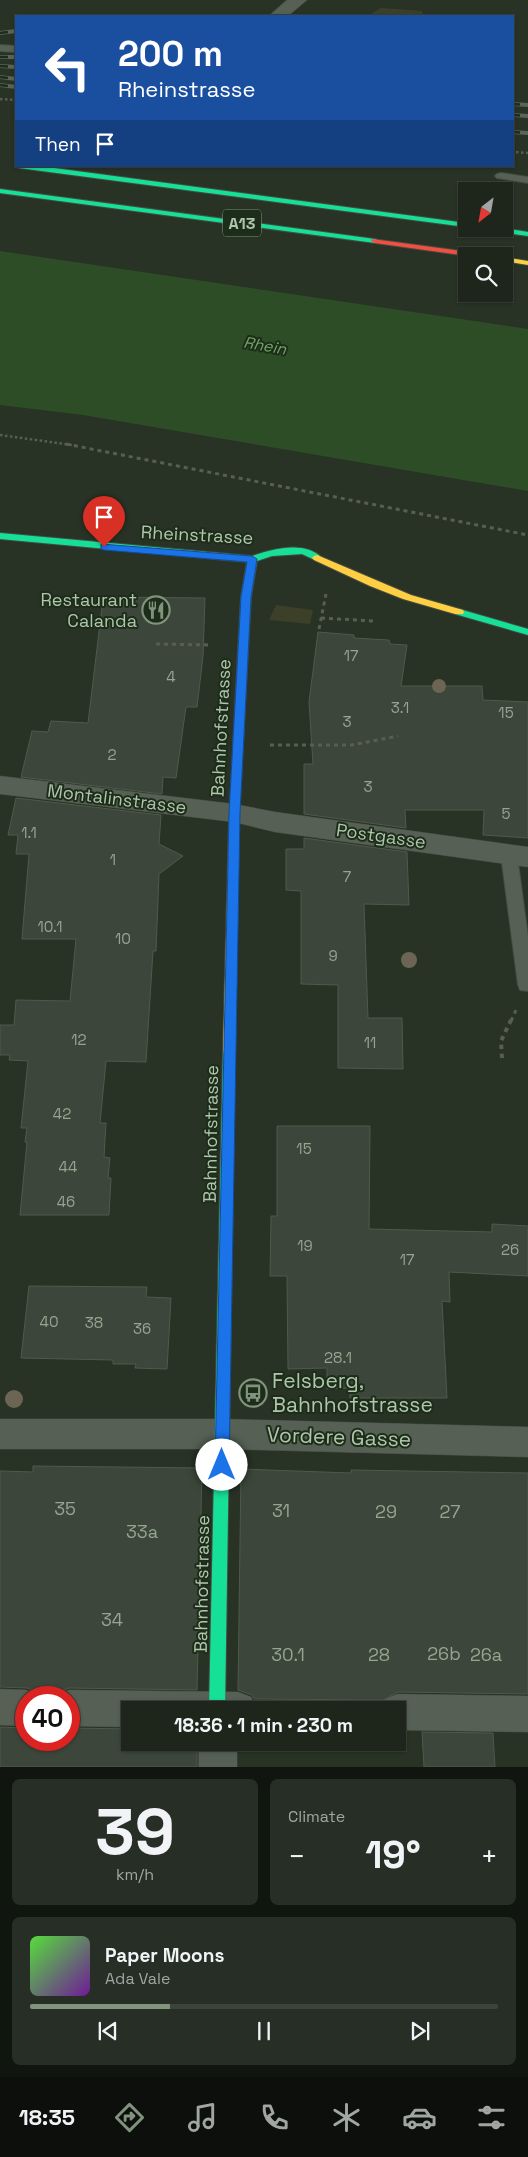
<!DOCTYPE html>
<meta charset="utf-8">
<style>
:root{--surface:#1e261c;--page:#262e25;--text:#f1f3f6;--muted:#a1a5a3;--line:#3c433b;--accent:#81927d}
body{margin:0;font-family:"Space Grotesk",sans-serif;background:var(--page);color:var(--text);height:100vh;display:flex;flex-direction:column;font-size:19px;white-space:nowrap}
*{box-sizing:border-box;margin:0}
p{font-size:16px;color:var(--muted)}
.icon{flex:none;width:28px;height:28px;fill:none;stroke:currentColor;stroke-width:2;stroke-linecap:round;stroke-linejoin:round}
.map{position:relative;height:1767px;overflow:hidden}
.panel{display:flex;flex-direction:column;gap:12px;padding:12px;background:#10150f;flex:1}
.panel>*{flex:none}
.hud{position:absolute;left:15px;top:15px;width:499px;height:152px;border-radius:0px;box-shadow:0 1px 4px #0004,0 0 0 1px var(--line);background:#1a4fa0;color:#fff;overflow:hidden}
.needle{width:32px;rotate:211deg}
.fabs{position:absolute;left:458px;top:182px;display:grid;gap:10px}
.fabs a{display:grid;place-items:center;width:55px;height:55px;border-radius:0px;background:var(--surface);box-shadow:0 1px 4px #0004,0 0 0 1px var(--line);font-size:25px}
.speed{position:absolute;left:15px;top:1686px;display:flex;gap:10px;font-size:25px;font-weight:700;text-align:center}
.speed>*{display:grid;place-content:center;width:65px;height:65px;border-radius:50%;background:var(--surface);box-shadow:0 1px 4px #0004,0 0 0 1px var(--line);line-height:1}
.speed .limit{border:8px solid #d22;background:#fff;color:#111}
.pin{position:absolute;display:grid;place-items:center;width:42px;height:42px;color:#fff;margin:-51px -21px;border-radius:50% 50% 50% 0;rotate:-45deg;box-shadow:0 0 5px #0007}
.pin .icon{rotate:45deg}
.me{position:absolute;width:55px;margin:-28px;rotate:0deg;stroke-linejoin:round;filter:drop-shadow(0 0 4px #0008)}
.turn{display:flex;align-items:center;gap:18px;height:105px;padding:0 20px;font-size:22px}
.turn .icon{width:65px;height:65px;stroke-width:2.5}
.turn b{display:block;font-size:35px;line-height:42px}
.then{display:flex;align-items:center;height:48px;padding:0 20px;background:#0003;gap:10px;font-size:19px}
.big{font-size:38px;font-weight:600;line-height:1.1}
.panel .widget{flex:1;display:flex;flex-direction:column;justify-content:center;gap:8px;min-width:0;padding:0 18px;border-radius:8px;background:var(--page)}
.panel .dial{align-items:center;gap:0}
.dial b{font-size:65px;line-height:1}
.song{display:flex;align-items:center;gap:15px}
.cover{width:60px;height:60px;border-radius:8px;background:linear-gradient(135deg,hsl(110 70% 55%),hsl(280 70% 35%))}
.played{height:5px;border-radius:2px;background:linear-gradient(90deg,var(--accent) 30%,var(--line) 30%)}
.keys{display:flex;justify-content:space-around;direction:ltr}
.heat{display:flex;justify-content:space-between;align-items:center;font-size:28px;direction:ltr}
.panel .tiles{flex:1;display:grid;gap:12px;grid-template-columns:1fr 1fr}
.widget:last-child{grid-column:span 2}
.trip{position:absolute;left:121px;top:1701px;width:285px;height:50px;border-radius:0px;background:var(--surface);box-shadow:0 1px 4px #0004,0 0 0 1px var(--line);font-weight:600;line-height:50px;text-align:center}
.dock{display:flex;height:80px;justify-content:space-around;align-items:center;background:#0c0f0b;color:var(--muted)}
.dock .icon{width:35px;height:35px}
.dock .selected{color:var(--accent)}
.dock b{font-size:22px;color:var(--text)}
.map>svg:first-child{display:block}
.green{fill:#3c4029}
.water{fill:#2d4d26}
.building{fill:#3c463a;stroke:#4f5a4c}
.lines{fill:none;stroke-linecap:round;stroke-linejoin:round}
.lane-casing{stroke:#454d42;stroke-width:2}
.street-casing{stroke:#454d42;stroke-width:1}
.fast-casing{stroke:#454d42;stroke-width:2}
.slow-casing{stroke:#454d42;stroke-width:2}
.jam-casing{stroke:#454d42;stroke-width:2}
.path-far2{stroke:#575f54;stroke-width:2.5;stroke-dasharray:2.5 2.5;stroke-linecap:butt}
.path-far1{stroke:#575f54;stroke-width:3;stroke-dasharray:4 4;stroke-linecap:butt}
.path{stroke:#575f54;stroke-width:4;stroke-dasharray:4.5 4.5;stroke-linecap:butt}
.lane{fill:#566054;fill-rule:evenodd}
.street{fill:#566054;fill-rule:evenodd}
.fast{fill:#16e098;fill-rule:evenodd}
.slow{fill:#ffcf43;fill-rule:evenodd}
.jam{fill:#f24e42;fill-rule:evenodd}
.rail-casing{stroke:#5b6459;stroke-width:4}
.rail{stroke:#1c2d19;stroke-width:2.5;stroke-dasharray:8;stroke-linecap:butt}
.tree{fill:#6d6554}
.route{fill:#1a73e8;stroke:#114b97}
.labels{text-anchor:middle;stroke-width:4;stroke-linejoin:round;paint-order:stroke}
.number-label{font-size:15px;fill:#94a590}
.shield{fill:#1c2d19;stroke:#849781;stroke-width:1}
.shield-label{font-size:16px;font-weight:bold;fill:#b1c5ad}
.far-water-label{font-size:16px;font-style:italic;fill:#71a664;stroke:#1c2d19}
.street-label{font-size:18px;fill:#b1c5ad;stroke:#1c2d19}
.poi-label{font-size:18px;fill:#b1c5ad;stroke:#1c2d19;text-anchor:end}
.near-number-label{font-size:18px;fill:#94a590}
.near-poi-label{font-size:21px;fill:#b1c5ad;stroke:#1c2d19;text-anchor:start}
.near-street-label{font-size:21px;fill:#b1c5ad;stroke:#1c2d19}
</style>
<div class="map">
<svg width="528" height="1767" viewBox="0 0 528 1767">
<rect width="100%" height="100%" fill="#283225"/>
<path class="green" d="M381,8L422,11L423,16H367Z
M276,605L313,610L310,624L269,620Z"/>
<path class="water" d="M0,251L528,329V491L83,415L0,405Z"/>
<path class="building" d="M108,597L205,598L203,656L197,707H186L176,778L163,777L162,794L21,777L32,731L48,732L51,721L88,723L103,599H108Z
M318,632L354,635V638L389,640L390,644L407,645L401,686H482L483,700L528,702V838L483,835L484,810H405L406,828L304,814V764H313L309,702Z
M16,798L161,815L159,844L183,856L159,874L156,951H153L146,1062L106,1061L100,1123H106L104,1157L110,1158L108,1178H111L109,1215H20L27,1142H25L27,1128H21L28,1061L9,1060L10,1055H0V1025H14L16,1000L70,1001L76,939H22L29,854H16L18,835H8Z
M304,838L407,852L409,905L364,904L368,1018H402L403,1069L338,1068V985L301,984V891L286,890V849H304Z
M277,1126H370L369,1229L492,1232V1224L528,1226V1276L449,1272L450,1302L442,1301L447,1398H350V1388L327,1389V1368L288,1369L287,1276H270L271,1216H277Z
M29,1286L147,1287L146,1297L171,1298L167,1369L135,1368L136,1364H113V1360L21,1358Z
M33,1466L202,1468L197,1690L69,1688L55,1693L53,1698H42L40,1693L27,1688L0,1687V1471L33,1472Z
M241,1469L351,1473V1470L528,1473V1694L398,1692L383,1700L254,1699L252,1695L238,1690Z
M0,1727L26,1728V1740H69V1728L130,1729V1742H197V1767H0Z
M422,1732L493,1733L495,1767H424Z"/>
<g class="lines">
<g class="lane-casing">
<path id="lane" d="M0,45L16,46V52L0,51Z
M501,173L528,177V183L497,178L495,176L497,174Z
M509,849L515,851L517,855L528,937V991L520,990L518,985L501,855L503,851Z"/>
</g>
<g class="street-casing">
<path id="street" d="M287,0H307L288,16H269Z
M0,776L234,804L275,812L528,847V867L275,832L234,822L0,794Z
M0,1419H222L528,1427V1457L222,1449H0Z
M0,1689L26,1690L39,1695L40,1698H26V1726L0,1725Z
M69,1690L238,1692L251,1697L257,1710H130V1727L69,1726V1698H55L56,1695Z
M398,1694L528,1696V1732L398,1730V1710H380L385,1699Z
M199,1742H237V1767H199Z"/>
</g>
<g class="fast-casing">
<path id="fast" d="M16,164V166H39L466,223V227L19,168L15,166Z
M0,189L375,239L379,241L375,243L0,193Z
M504,228L528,232V236L490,231L486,229Z
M0,533L252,556C272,549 305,540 322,558L317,561L302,554L272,556L257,561L251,597L248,651L243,654L238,651L241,597L247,562L0,539Z
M459,609L528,629V635L455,614L454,612L455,610Z
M229,1047L233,1049L235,1052L225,1710H209L223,1052L225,1049Z"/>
</g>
<g class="slow-casing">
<path id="slow" d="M504,257L528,261V265L504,261Z
M317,555L411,595L463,610L464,612L463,614H455L403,599L370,586L314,560L312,558L314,556Z
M234,818L239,822L235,1052L233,1055H225L223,1052L229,822Z"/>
</g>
<g class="jam-casing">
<path id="jam" d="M372,239L484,254L488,256H468L375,243L371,241Z
M243,648L248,651L239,822L234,826L229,822L238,651Z"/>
</g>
<path class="path-far2" d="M0,99L16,100
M516,152L528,153
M0,435L72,445"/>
<path class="path-far1" d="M66,444L528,535
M321,618L374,621
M319,629L326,594
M156,644L211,645
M270,745H351L398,736
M511,1021L517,1008"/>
<path class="path" d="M502,1058L501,1041L511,1020"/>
<use href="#lane" class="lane"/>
<use href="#street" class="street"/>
<use href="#fast" class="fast"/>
<use href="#slow" class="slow"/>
<use href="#jam" class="jam"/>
<g class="rail-casing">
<path id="rail" d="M0,33L16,31
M0,57H16
M0,66L16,67
M0,77L16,79
M0,85L16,87
M512,104L528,105
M512,115L528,116
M512,132L528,133"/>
</g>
<use href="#rail" class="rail"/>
</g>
<g class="tree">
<circle cx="439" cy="686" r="7"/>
<circle cx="409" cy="960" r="8"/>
<circle cx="14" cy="1399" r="9"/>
</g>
<path class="route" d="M101,544L252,556L257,559L251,597L240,813L229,1465L227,1469L222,1471L217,1469L215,1465L229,813L241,597L247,562L104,550L101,549Z"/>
<defs>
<g id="restaurant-ring" transform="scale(1.4375)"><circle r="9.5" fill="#1c2d19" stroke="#81927d" stroke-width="1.5"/><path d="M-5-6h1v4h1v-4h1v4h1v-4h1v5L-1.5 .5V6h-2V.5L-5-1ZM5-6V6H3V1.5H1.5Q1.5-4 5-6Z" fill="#81927d"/></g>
<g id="bus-ring" transform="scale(1.4375)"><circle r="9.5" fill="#1c2d19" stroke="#81927d" stroke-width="1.5"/><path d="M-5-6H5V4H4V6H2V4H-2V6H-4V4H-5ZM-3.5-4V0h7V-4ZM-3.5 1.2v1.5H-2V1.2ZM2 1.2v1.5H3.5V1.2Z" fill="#81927d"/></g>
</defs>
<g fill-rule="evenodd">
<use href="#restaurant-ring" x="156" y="610"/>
<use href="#bus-ring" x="253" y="1393"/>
</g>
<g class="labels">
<g class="number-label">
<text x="351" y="661">17</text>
<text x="171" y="682">4</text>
<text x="400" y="713">3.1</text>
<text x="506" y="718">15</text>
<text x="347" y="727">3</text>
<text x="112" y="760">2</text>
<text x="368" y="792">3</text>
<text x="506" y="819">5</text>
<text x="29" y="838">1.1</text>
<text x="113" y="865">1</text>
<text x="347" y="882">7</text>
<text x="50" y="932">10.1</text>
<text x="123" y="944">10</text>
<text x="333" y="961">9</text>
<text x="79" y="1045">12</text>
<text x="370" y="1048">11</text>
<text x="62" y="1119">42</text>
<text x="304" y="1154">15</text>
<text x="68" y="1172">44</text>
<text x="66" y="1207">46</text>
<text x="305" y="1251">19</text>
<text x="510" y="1255">26</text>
<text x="407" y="1265">17</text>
<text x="49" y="1327">40</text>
<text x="94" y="1328">38</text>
<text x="142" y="1334">36</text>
<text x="338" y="1363">28.1</text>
</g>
<rect class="shield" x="223" y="209.5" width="38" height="27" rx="4"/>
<g class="shield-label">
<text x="242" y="229">A13</text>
</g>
<g class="far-water-label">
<text transform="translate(265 345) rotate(10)" y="6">Rhein</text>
</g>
<g class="street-label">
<text transform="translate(197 535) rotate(3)" y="6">Rheinstrasse</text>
<text transform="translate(221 728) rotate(-87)" y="6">Bahnhofstrasse</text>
<text transform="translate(117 799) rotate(7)" y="6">Montalinstrasse</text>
<text transform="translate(381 836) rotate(8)" y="6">Postgasse</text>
<text transform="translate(211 1134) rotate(-89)" y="6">Bahnhofstrasse</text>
<text transform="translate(202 1584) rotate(-89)" y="6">Bahnhofstrasse</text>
</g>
<g class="poi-label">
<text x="137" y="606">Restaurant<tspan x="137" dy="21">Calanda</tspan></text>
</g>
<g class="near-number-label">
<text x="65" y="1515">35</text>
<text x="281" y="1517">31</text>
<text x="386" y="1518">29</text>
<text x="450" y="1518">27</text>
<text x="142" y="1538">33a</text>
<text x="112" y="1626">34</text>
<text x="444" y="1660">26b</text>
<text x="288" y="1661">30.1</text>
<text x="379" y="1661">28</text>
<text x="486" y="1661">26a</text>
</g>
<g class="near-poi-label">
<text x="272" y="1388">Felsberg,<tspan x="272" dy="24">Bahnhofstrasse</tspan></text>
</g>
<g class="near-street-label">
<text transform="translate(339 1437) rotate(2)" y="7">Vordere Gasse</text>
</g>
</g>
</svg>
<div class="fabs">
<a><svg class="needle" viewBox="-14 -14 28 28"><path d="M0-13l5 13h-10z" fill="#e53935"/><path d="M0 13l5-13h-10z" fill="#a1a5a3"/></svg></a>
<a><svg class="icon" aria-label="search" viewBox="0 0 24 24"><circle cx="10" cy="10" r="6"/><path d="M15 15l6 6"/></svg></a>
</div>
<div class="speed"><div class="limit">40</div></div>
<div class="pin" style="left:104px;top:547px;background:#d93025"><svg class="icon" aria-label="arrive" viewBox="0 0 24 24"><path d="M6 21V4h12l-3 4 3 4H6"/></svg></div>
<svg class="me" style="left:222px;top:1465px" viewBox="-20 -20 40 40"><circle r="19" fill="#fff"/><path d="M0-13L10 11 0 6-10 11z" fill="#1a73e8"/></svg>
<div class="trip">18:36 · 1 min · 230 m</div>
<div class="hud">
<div class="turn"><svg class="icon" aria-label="left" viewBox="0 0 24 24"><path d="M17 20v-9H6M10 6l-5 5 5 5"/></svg><div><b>200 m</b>Rheinstrasse</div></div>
<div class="then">Then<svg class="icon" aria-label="arrive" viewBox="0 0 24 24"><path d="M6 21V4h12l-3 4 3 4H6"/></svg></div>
</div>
</div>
<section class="panel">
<div class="tiles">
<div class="widget dial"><b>39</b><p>km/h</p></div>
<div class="widget"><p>Climate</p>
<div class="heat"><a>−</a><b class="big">19°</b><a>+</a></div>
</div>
<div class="widget">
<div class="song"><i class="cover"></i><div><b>Paper Moons</b><p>Ada Vale</p></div></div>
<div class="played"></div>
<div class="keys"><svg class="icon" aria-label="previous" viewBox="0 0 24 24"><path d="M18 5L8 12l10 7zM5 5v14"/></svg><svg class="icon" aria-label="pause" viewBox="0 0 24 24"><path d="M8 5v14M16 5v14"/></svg><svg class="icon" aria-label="next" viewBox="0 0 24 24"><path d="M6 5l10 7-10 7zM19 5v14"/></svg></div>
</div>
</div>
</section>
<nav class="dock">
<b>18:35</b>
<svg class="icon selected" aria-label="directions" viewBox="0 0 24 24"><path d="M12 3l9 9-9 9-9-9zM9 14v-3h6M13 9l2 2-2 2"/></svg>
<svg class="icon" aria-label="music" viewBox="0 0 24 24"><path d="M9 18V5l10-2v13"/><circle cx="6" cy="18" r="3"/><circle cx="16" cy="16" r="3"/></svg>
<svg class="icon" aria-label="phone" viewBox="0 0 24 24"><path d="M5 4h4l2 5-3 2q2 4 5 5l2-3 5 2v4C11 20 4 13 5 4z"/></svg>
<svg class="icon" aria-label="climate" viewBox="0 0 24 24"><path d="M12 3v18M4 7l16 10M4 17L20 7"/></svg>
<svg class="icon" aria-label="car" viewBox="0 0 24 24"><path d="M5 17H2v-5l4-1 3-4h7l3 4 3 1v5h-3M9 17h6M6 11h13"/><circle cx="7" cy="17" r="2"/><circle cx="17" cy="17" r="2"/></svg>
<svg class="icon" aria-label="filters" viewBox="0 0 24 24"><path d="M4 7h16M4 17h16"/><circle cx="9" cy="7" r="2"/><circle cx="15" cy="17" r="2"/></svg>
</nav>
